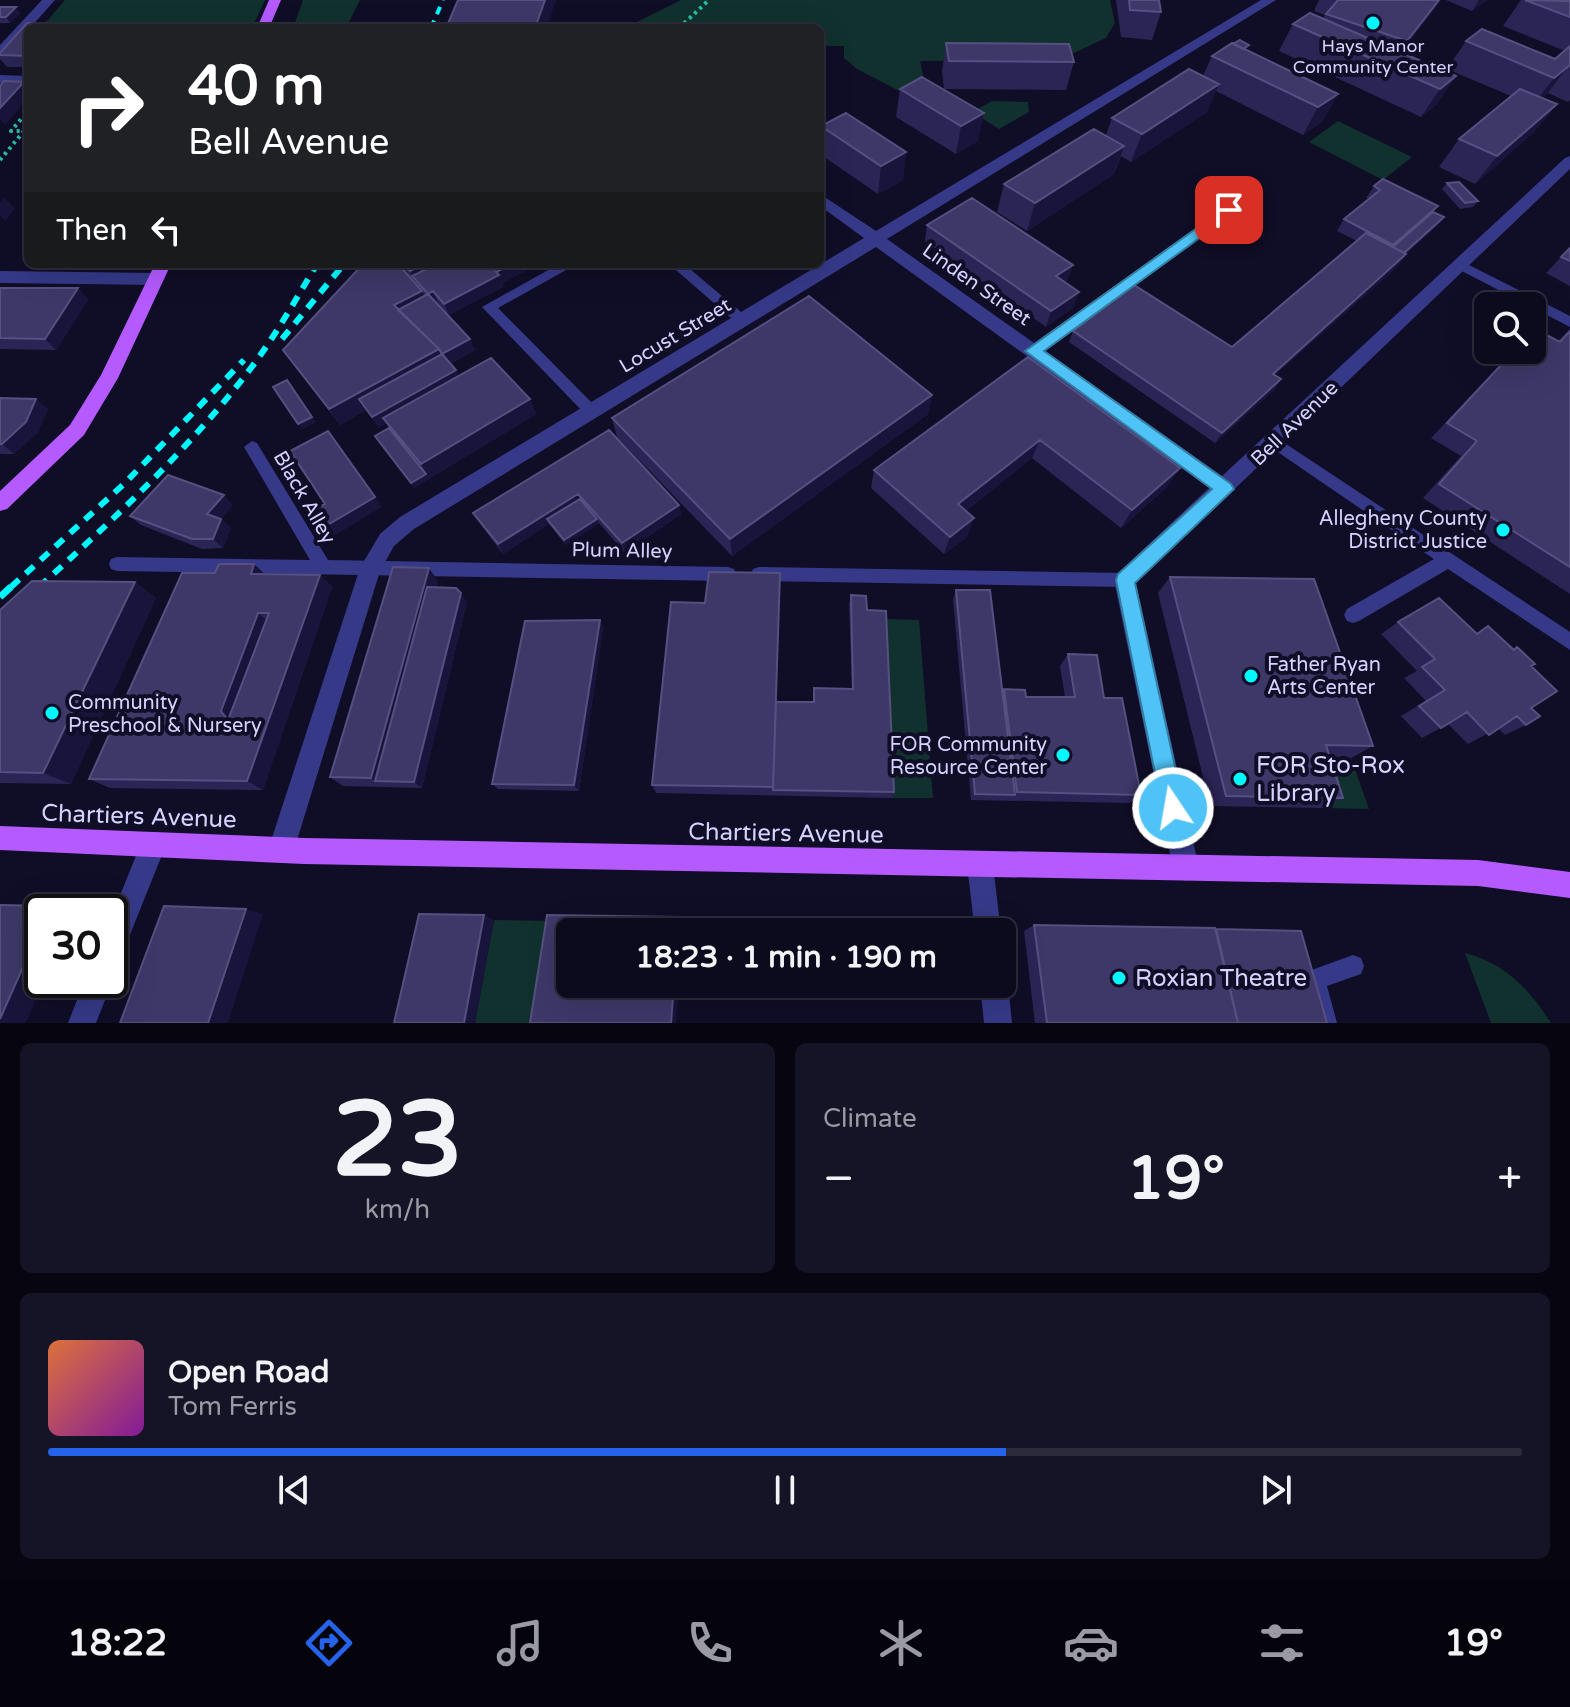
<!DOCTYPE html>
<meta charset="utf-8">
<style>
:root{--surface:#0c0a1d;--page:#151326;--text:#f1f3f6;--muted:#9a9aa4;--line:#2c2b3b;--accent:#2563eb}
body{margin:0;font-family:"Varela Round",sans-serif;background:var(--page);color:var(--text);height:100vh;display:flex;flex-direction:column;font-size:30px;white-space:nowrap}
*{box-sizing:border-box;margin:0}
p{font-size:26px;color:var(--muted)}
.icon{flex:none;width:44px;height:44px;fill:none;stroke:currentColor;stroke-width:2;stroke-linecap:round;stroke-linejoin:round}
.map{position:relative;height:1023px;overflow:hidden}
.panel{display:flex;flex-direction:column;gap:20px;padding:20px;background:#070610;flex:1}
.panel>*{flex:none}
.guide{position:absolute;left:24px;top:24px;width:800px;height:244px;border-radius:12px;box-shadow:0 8px 32px #0002,0 0 0 2px var(--line);background:#202124;color:#fff;overflow:hidden}
.tools{position:absolute;left:1474px;top:292px;display:grid;gap:16px}
.tools a{display:grid;place-items:center;width:72px;height:72px;border-radius:12px;background:var(--surface);box-shadow:0 8px 32px #0002,0 0 0 2px var(--line);font-size:40px}
.speed{position:absolute;left:24px;top:894px;display:flex;gap:16px;font-size:40px;font-weight:700;text-align:center}
.speed>*{display:grid;place-content:center;width:104px;height:104px;border-radius:50%;background:var(--surface);box-shadow:0 8px 32px #0002,0 0 0 2px var(--line);line-height:1}
.speed .limit{border:4px solid #111;border-radius:12px;background:#fff;color:#111}
.pin{position:absolute;display:grid;place-items:center;width:68px;height:68px;color:#fff;margin:-34px;border-radius:16px;box-shadow:0 4px 12px #0006}
.me{position:absolute;width:88px;margin:-44px;rotate:348deg;stroke-linejoin:round;filter:drop-shadow(0 0 6px #0008)}
.turn{display:flex;align-items:center;gap:28px;height:168px;padding:0 32px;font-size:36px}
.turn .icon{width:104px;height:104px;stroke-width:2.5}
.turn b{display:block;font-size:56px;line-height:68px}
.then{display:flex;align-items:center;height:76px;padding:0 32px;background:#0003;gap:16px;font-size:30px}
.big{font-size:60px;font-weight:700;line-height:1.1}
.panel .tile{flex:1;display:flex;flex-direction:column;justify-content:center;gap:12px;min-width:0;padding:0 28px;border-radius:12px;background:var(--page)}
.panel .dial{align-items:center;gap:0}
.dial b{font-size:104px;line-height:1}
.song{display:flex;align-items:center;gap:24px}
.cover{width:96px;height:96px;border-radius:12px;background:linear-gradient(135deg,hsl(20 70% 55%),hsl(290 70% 35%))}
.played{height:8px;border-radius:4px;background:linear-gradient(90deg,var(--accent) 65%,var(--line) 65%)}
.keys{display:flex;justify-content:space-around;direction:ltr}
.heat{display:flex;justify-content:space-between;align-items:center;font-size:44px;direction:ltr}
.panel .tiles{flex:1;display:grid;gap:20px;grid-template-columns:1fr 1fr}
.tile:last-child{grid-column:span 2}
.trip{position:absolute;left:556px;top:918px;width:460px;height:80px;border-radius:12px;background:var(--surface);box-shadow:0 8px 32px #0002,0 0 0 2px var(--line);font-weight:700;line-height:80px;text-align:center}
.menu{display:flex;height:128px;justify-content:space-around;align-items:center;background:#05040c;color:var(--muted)}
.menu .icon{width:56px;height:56px}
.menu .selected{color:var(--accent)}
.menu b{font-size:36px;color:var(--text)}
.map>svg:first-child{display:block}
.green{fill:#10312d}
.lines{fill:none;stroke-linecap:round;stroke-linejoin:round}
.path{stroke:#27bfa9;stroke-width:4;stroke-dasharray:3 4;stroke-linecap:butt}
.lane{fill:#353988;fill-rule:evenodd}
.street{fill:#353988;fill-rule:evenodd}
.primary{fill:#b45aff;fill-rule:evenodd}
.rail-far2{stroke:#00f9fe;stroke-width:4;stroke-dasharray:8 7;stroke-linecap:butt}
.rail-far1{stroke:#00f9fe;stroke-width:6;stroke-dasharray:11 9;stroke-linecap:butt}
.rail{stroke:#00f9fe;stroke-width:7;stroke-dasharray:15 12;stroke-linecap:butt}
.wall{fill:#2b2556}
.shaded-wall{fill:#18143b}
.building{fill:#3d3868;stroke:#555080;stroke-width:2;fill-rule:evenodd}
.route{fill:#4fc3f7;stroke:#337fa1;stroke-width:2}
.poi-dot{fill:#00f9fe;stroke:#100d27;stroke-width:3}
.labels{text-anchor:middle;stroke-width:8;stroke-linejoin:round;paint-order:stroke}
.far-poi-label{font-size:18px;fill:#d4d3ff;stroke:#100d27}
.street-label{font-size:20px;fill:#d4d3ff;stroke:#100d27}
.poi-label{font-size:20px;fill:#d4d3ff;stroke:#100d27;text-anchor:end}
.near-poi-label{font-size:24px;fill:#d4d3ff;stroke:#100d27;text-anchor:start}
.near-street-label{font-size:24px;fill:#d4d3ff;stroke:#100d27}
</style>
<div class="map">
<svg width="1570" height="1023" viewBox="0 0 1570 1023">
<rect width="100%" height="100%" fill="#100d27"/>
<path class="green" d="M65,0H265L252,28H41Z
M303,0H360L346,28H293Z
M681,0H1110L1115,23L1106,38L1059,60L920,61L926,89L909,96L857,69L844,58V46H820V28H625Z
M992,101L1028,102L1029,112L999,129L972,112Z
M1338,121L1412,157L1383,180L1309,142Z
M884,619L919,620L933,798H892Z
M1306,757L1351,758L1369,809L1322,808Z
M494,920L557,921L541,1023H475Z
M1465,953C1505,963 1529,989 1551,1023H1491Z"/>
<g class="lines">
<path class="path" d="M679,28L709,0
M0,160L24,131H11L28,111"/>
<path class="lane" d="M1251,190L1255,191V197L1038,355H1028L1026,351L1028,347Z
M1461,261L1570,316V327L1456,268V262Z
M559,264H577L498,308L596,407L598,411L596,415H586L482,307Z
M669,264H684L747,317L749,320L747,323H737Z
M1274,436L1570,632V650L1448,569L1359,621L1353,623L1347,621L1344,615L1347,609L1434,559L1269,446L1266,442Z
M252,441L257,443L328,560L728,567L734,569L736,574L734,579L728,581L117,571L111,569L109,564L111,559L117,557L310,560L244,447Z
M759,567L1125,573L1131,575L1133,580L1131,585L1125,587L759,581L753,579L751,574L753,569Z
M1353,955L1361,958L1364,966L1361,974L1327,986L1337,1023H1315L1303,980L1306,972Z"/>
<path class="street" d="M42,0H55L5,56L0,57V45Z
M1261,0H1276L887,239L1222,476L1565,158L1570,156V169L1136,583L1199,868L1195,877L1186,881L1177,877L1173,868L1114,580L1118,573L1209,488L876,247L414,529L394,546L380,571L294,850L290,859L281,863L272,859L268,850L360,568L380,534L400,517L864,238L820,206V194L876,231Z
M0,75L28,76V84L0,83Z
M0,271L157,273L165,279L157,285L0,283Z
M153,832L162,836L166,845L119,962L110,966V920L144,836Z
M980,852L989,856L993,865L1001,932H975L967,865L971,856Z
M110,974L113,980L96,1023H68L85,980H110Z
M1002,974L1008,984L1012,1023H984L980,984H1002Z"/>
<path class="primary" d="M269,0H281L269,28H257Z
M155,264H171L118,378L84,435L7,509L0,511V491L70,425L101,375Z
M0,826L304,838L1478,860L1570,872V898L1478,886L304,864L0,850Z"/>
<path class="rail-far2" d="M431,28L443,0"/>
<path class="rail-far1" d="M282,339L344,264
M11,587L125,483L244,360
M39,587C113,520 186,452 248,372C274,338 295,301 317,264"/>
<path class="rail" d="M0,597L13,585
M0,622L41,585"/>
</g>
<path class="wall" d="M1116,0H1159L1161,12L1152,40L1121,37Z
M1319,0H1440L1433,11L1401,52L1456,76L1437,104L1421,117L1279,51L1293,24L1323,18L1325,15L1314,11Z
M1446,0H1487L1472,11Z
M1521,0L1570,1V100L1568,102L1548,93L1542,98L1557,104L1534,132L1475,184L1439,167L1459,139L1511,96L1447,69L1466,41L1555,59L1565,51L1503,26Z
M0,7L20,13L10,23H0Z
M27,23L58,24L61,28H28V67H7L0,59V53Z
M946,43L1074,62L1066,90L944,89L942,71Z
M1247,51L1338,94L1322,122L1303,135L1216,91L1207,112L1131,162L1121,156L1114,174L1027,231L997,212L1004,184L1106,135L1112,118L1203,76L1212,56Z
M922,77L978,141L956,154L896,117L900,89Z
M821,126L906,152L903,180L878,194L820,154Z
M1447,183L1478,201L1473,207L1460,209L1442,189Z
M1374,186L1438,206L1433,212L1444,217L1440,223L1406,254L1398,266L1275,375L1281,379L1274,390L1215,443L1069,342L1073,331L1232,347L1357,241L1337,231L1344,219L1369,199L1366,198Z
M927,225L1073,265L1067,281L1065,282L1073,308L1046,327L925,241Z
M1570,248V286L1546,273Z
M363,264H538L502,283L503,287L449,315L438,303H437L475,350L450,364L459,376L530,399L536,414L414,488L379,441L389,428L386,423L379,427L366,410L340,425L283,350Z
M0,288H78L88,300L56,350L0,349Z
M1570,329V594L1423,498L1461,456L1431,438L1514,350H1532L1558,341Z
M1028,357L1168,486L1121,528L1032,458L966,511L968,536L944,554L871,488L874,470Z
M932,395L928,414L732,556L617,437L612,418Z
M0,398L48,409L38,432L14,454H0Z
M609,430L679,505L681,514L625,553L599,523L566,545L549,524L503,554L479,522L473,513Z
M233,505L221,519L231,528L223,548L202,549L141,525L130,516Z
M265,574L320,575L332,587L263,790L110,788L89,779Z
M1170,577L1373,746L1351,758L1330,757L1343,798L1322,808L1210,806L1158,593Z
M438,581L436,587L467,602L422,788L343,786L330,777Z
M135,582L156,598L71,784L0,783V610Z
M956,590L1003,692L1004,689L1026,697H1065L1060,666L1068,654L1104,698L1141,795L1130,803L971,800L953,599Z
M851,595L867,610L894,792L892,798L656,793L652,785L776,702H814V688L852,689L849,604Z
M600,620L603,628L579,791L498,789L492,784Z
M1398,622L1477,634L1513,650L1517,647L1531,666V708L1526,725L1505,735L1498,728L1468,744L1448,724L1422,738L1401,716L1426,701L1404,678L1417,671L1381,634Z
M1034,925L1216,929L1327,1023H1035L1024,931Z"/>
<path class="shaded-wall" d="M545,0H556L547,28H535Z
M1439,0L1433,11L1397,58L1407,41Z
M1479,0H1487L1472,11Z
M16,7L20,13L10,23L6,17Z
M1569,65L1548,93L1532,106L1554,78Z
M1456,76L1437,104L1421,117L1440,89Z
M24,82L28,87V99L5,125L0,119V108Z
M1219,84L1207,112L1131,162L1142,134Z
M1338,94L1322,122L1303,135L1318,107Z
M1557,104L1534,132L1475,184L1497,156Z
M984,113L978,141L956,154L961,126Z
M1124,146L1114,174L1027,231L1035,203Z
M906,152L903,180L878,194L881,166Z
M4,197L15,209L5,221L0,215V203Z
M1438,206L1429,218L1389,251L1393,245Z
M1444,217L1440,223L1396,263L1400,257Z
M1406,254L1398,266L1265,384L1273,374Z
M424,264H464L412,276L418,287L410,271Z
M512,264H538L502,283L503,287L449,315L444,304L496,272Z
M1073,265L1067,281L1050,293L1056,276Z
M78,288L88,300L56,350L45,339Z
M422,291L429,307L406,320L394,305Z
M433,291L438,303L433,305L428,294Z
M1079,292L1073,308L1046,327L1051,311Z
M470,339L475,350L367,409L359,399L366,410L340,425L329,409L439,349Z
M456,370L461,381L383,418L386,423L379,427L372,417Z
M1281,379L1274,390L1215,443L1222,433Z
M287,380L316,422L302,429L298,424Z
M932,395L928,414L732,556L730,539Z
M36,399L48,409L38,432L14,454L2,444Z
M530,399L536,414L414,488L411,483L426,474L421,464Z
M1040,440L1032,458L952,522L958,504Z
M1180,468L1168,486L1121,528L1132,510Z
M578,494L582,504L547,519L549,524L503,554L498,544Z
M224,495L233,505L217,523L207,514Z
M375,497L382,507L332,537L324,527Z
M679,505L681,514L625,553L622,543Z
M974,518L968,536L944,554L950,537Z
M221,519L231,528L223,548L213,539Z
M597,519L599,524L566,545L564,540Z
M254,564L268,577L251,574Z
M429,568L438,581L385,781H375L371,778Z
M320,575L332,587L263,790L247,781Z
M135,582L156,598L71,784L43,773Z
M461,593L467,602L422,788L414,782Z
M258,613L272,625L228,720L221,711Z
M600,620L603,628L579,791L574,785Z
M50,906L74,911L48,912Z
M246,909L263,914L228,1023H208Z
M484,915L494,920L475,1023H464Z
M679,917L684,923L683,932H678Z
M42,924V980H44L26,1023H0V1019Z
M674,984H679L676,1023H671Z"/>
<path class="building" d="M458,0H545L535,28H446Z
M1129,0H1159L1161,12L1130,10Z
M1338,0H1439L1407,41L1326,14Z
M1525,0L1570,1V17Z
M0,7H16L6,17H0Z
M1310,13L1456,76L1440,89L1293,24Z
M27,23L58,24L54,28H28V56L0,55V53Z
M127,24L157,25L154,28H124Z
M1482,29L1555,59L1570,46V65L1554,78L1466,41Z
M1240,40L1249,45L1243,49L1233,44Z
M946,43L1069,44L1074,62L949,61Z
M1232,43L1338,94L1318,107L1212,56Z
M1189,69L1219,84L1142,134L1112,118Z
M922,77L984,113L961,126L900,89Z
M4,81L24,82L0,108V86Z
M1520,89L1557,104L1497,156L1459,139Z
M846,113L906,152L881,166L821,126Z
M1094,129L1124,146L1035,203L1004,184Z
M1383,179L1438,206L1393,245L1344,219L1380,190L1374,186Z
M1459,182L1478,201L1465,203L1447,183Z
M972,198L1073,265L1056,276L1079,292L1051,311L927,225Z
M1433,212L1444,217L1404,253L1393,247Z
M1366,233L1406,254L1273,374L1281,379L1222,433L1073,331L1134,285L1232,347Z
M1570,248V261L1561,257Z
M363,264H398L422,291L394,305L439,349L329,409L283,350Z
M403,264H424L410,271Z
M437,264H512L496,272L499,275L444,304L433,291L428,294L470,339L442,354L439,349L398,310L428,294L412,276Z
M0,288H78L45,339L0,338Z
M809,296L932,395L730,539L612,418Z
M1535,329L1560,342L1570,331V567L1439,484L1477,441L1447,423L1515,350H1532V332Z
M442,354L456,370L372,417L359,399Z
M1028,357L1180,468L1132,510L1040,440L958,504L974,518L950,537L874,470Z
M491,358L530,399L421,464L383,418Z
M287,380L312,417L298,424L273,387Z
M0,398L36,399L26,422L2,444H0Z
M389,428L426,474L411,483L375,436Z
M609,430L679,505L622,543L578,494L498,544L473,513Z
M328,431L375,497L324,527L312,511L325,504L290,451Z
M168,475L224,495L207,514L221,519L213,539H192L130,516Z
M580,499L597,519L564,540L547,519Z
M219,564H254L251,574L320,575L247,781L89,779L182,573H215ZM258,613H269L228,720L221,711Z
M393,567L429,568L371,778L330,777Z
M709,572L780,573L773,787L652,785L671,602L705,603Z
M1170,577L1314,579L1373,746L1326,745L1343,798L1226,796Z
M32,581L135,582L43,773L0,772V610Z
M427,587L456,588L461,593L414,782L375,781Z
M956,590H990L1015,795L975,794Z
M851,595L866,596L867,610L886,611L894,792L773,790L776,702H814V688L853,689Z
M1439,598L1477,634L1488,626L1514,650L1517,647L1535,664L1531,666L1557,691L1531,708L1540,716L1526,725L1517,716L1489,735L1467,712L1441,728L1419,706L1445,690L1422,667L1435,659L1398,622Z
M600,620L574,785L492,784L525,621Z
M1068,654L1097,655L1104,698H1122L1141,795L1017,792L1004,689L1025,690L1026,697H1075Z
M0,905L50,906L48,912H42V924L0,1019Z
M164,906L246,909L208,1023H120Z
M419,914L484,915L464,1023H394Z
M547,915L679,917L678,932H570V984H674L671,1023H530Z
M1034,925L1215,928L1238,1023H1047Z
M1216,929L1301,931L1327,1023H1238Z"/>
<path class="route" d="M1229,205L1236,210L1234,213L1044,351L1231,484L1234,489L1135,583L1184,808L1181,816L1173,819L1165,816L1162,808L1116,580L1118,574L1212,489L1025,351Z"/>
<g class="poi-dot">
<circle cx="1373" cy="23" r="8"/>
<circle cx="1503" cy="530" r="8"/>
<circle cx="1251" cy="676" r="8"/>
<circle cx="52" cy="713" r="8"/>
<circle cx="1063" cy="755" r="8"/>
<circle cx="1240" cy="779" r="8"/>
<circle cx="1119" cy="978" r="8"/>
</g>
<g class="labels">
<g class="far-poi-label">
<text x="1373" y="52">Hays Manor<tspan x="1373" dy="21">Community Center</tspan></text>
</g>
<g class="street-label">
<text transform="translate(977 284) rotate(35)" y="7">Linden Street</text>
<text transform="translate(675 335) rotate(-31)" y="7">Locust Street</text>
<text transform="translate(1294 423) rotate(-44)" y="7">Bell Avenue</text>
<text transform="translate(305 497) rotate(60)" y="7">Black Alley</text>
<text transform="translate(622 550) rotate(1)" y="7">Plum Alley</text>
</g>
<g class="poi-label">
<text x="1487" y="525">Allegheny County<tspan x="1487" dy="23">District Justice</tspan></text>
<text x="1267" y="671" text-anchor="start">Father Ryan<tspan x="1267" dy="23">Arts Center</tspan></text>
<text x="68" y="709" text-anchor="start">Community<tspan x="68" dy="23">Preschool &amp; Nursery</tspan></text>
<text x="1047" y="751">FOR Community<tspan x="1047" dy="23">Resource Center</tspan></text>
</g>
<g class="near-poi-label">
<text x="1256" y="773">FOR Sto-Rox<tspan x="1256" dy="28">Library</tspan></text>
<text x="1135" y="986">Roxian Theatre</text>
</g>
<g class="near-street-label">
<text transform="translate(139 816) rotate(2)" y="8">Chartiers Avenue</text>
<text transform="translate(786 833) rotate(1)" y="8">Chartiers Avenue</text>
</g>
</g>
</svg>
<div class="tools">
<a><svg class="icon" aria-label="search" viewBox="0 0 24 24"><circle cx="10" cy="10" r="6"/><path d="M15 15l6 6"/></svg></a>
</div>
<div class="speed"><div class="limit">30</div></div>
<div class="pin" style="left:1229px;top:210px;background:#d93025"><svg class="icon" aria-label="arrive" viewBox="0 0 24 24"><path d="M6 21V4h12l-3 4 3 4H6"/></svg></div>
<svg class="me" style="left:1173px;top:808px" viewBox="-20 -20 40 40"><circle r="17" fill="#4fc3f7" stroke="#fff" stroke-width="3"/><path d="M0-11L8 9 0 5-8 9z" fill="#fff"/></svg>
<div class="trip">18:23 · 1 min · 190 m</div>
<div class="guide">
<div class="turn"><svg class="icon" aria-label="right" viewBox="0 0 24 24"><path d="M7 20v-9h11M14 6l5 5-5 5"/></svg><div><b>40 m</b>Bell Avenue</div></div>
<div class="then">Then<svg class="icon" aria-label="left" viewBox="0 0 24 24"><path d="M17 20v-9H6M10 6l-5 5 5 5"/></svg></div>
</div>
</div>
<section class="panel">
<div class="tiles">
<div class="tile dial"><b>23</b><p>km/h</p></div>
<div class="tile"><p>Climate</p>
<div class="heat"><a>−</a><b class="big">19°</b><a>+</a></div>
</div>
<div class="tile">
<div class="song"><i class="cover"></i><div><b>Open Road</b><p>Tom Ferris</p></div></div>
<div class="played"></div>
<div class="keys"><svg class="icon" aria-label="previous" viewBox="0 0 24 24"><path d="M18 5L8 12l10 7zM5 5v14"/></svg><svg class="icon" aria-label="pause" viewBox="0 0 24 24"><path d="M8 5v14M16 5v14"/></svg><svg class="icon" aria-label="next" viewBox="0 0 24 24"><path d="M6 5l10 7-10 7zM19 5v14"/></svg></div>
</div>
</div>
</section>
<nav class="menu">
<b>18:22</b>
<svg class="icon selected" aria-label="directions" viewBox="0 0 24 24"><path d="M12 3l9 9-9 9-9-9zM9 14v-3h6M13 9l2 2-2 2"/></svg>
<svg class="icon" aria-label="music" viewBox="0 0 24 24"><path d="M9 18V5l10-2v13"/><circle cx="6" cy="18" r="3"/><circle cx="16" cy="16" r="3"/></svg>
<svg class="icon" aria-label="phone" viewBox="0 0 24 24"><path d="M5 4h4l2 5-3 2q2 4 5 5l2-3 5 2v4C11 20 4 13 5 4z"/></svg>
<svg class="icon" aria-label="climate" viewBox="0 0 24 24"><path d="M12 3v18M4 7l16 10M4 17L20 7"/></svg>
<svg class="icon" aria-label="car" viewBox="0 0 24 24"><path d="M5 17H2v-5l4-1 3-4h7l3 4 3 1v5h-3M9 17h6M6 11h13"/><circle cx="7" cy="17" r="2"/><circle cx="17" cy="17" r="2"/></svg>
<svg class="icon" aria-label="filters" viewBox="0 0 24 24"><path d="M4 7h16M4 17h16"/><circle cx="9" cy="7" r="2"/><circle cx="15" cy="17" r="2"/></svg>
<b>19°</b>
</nav>
